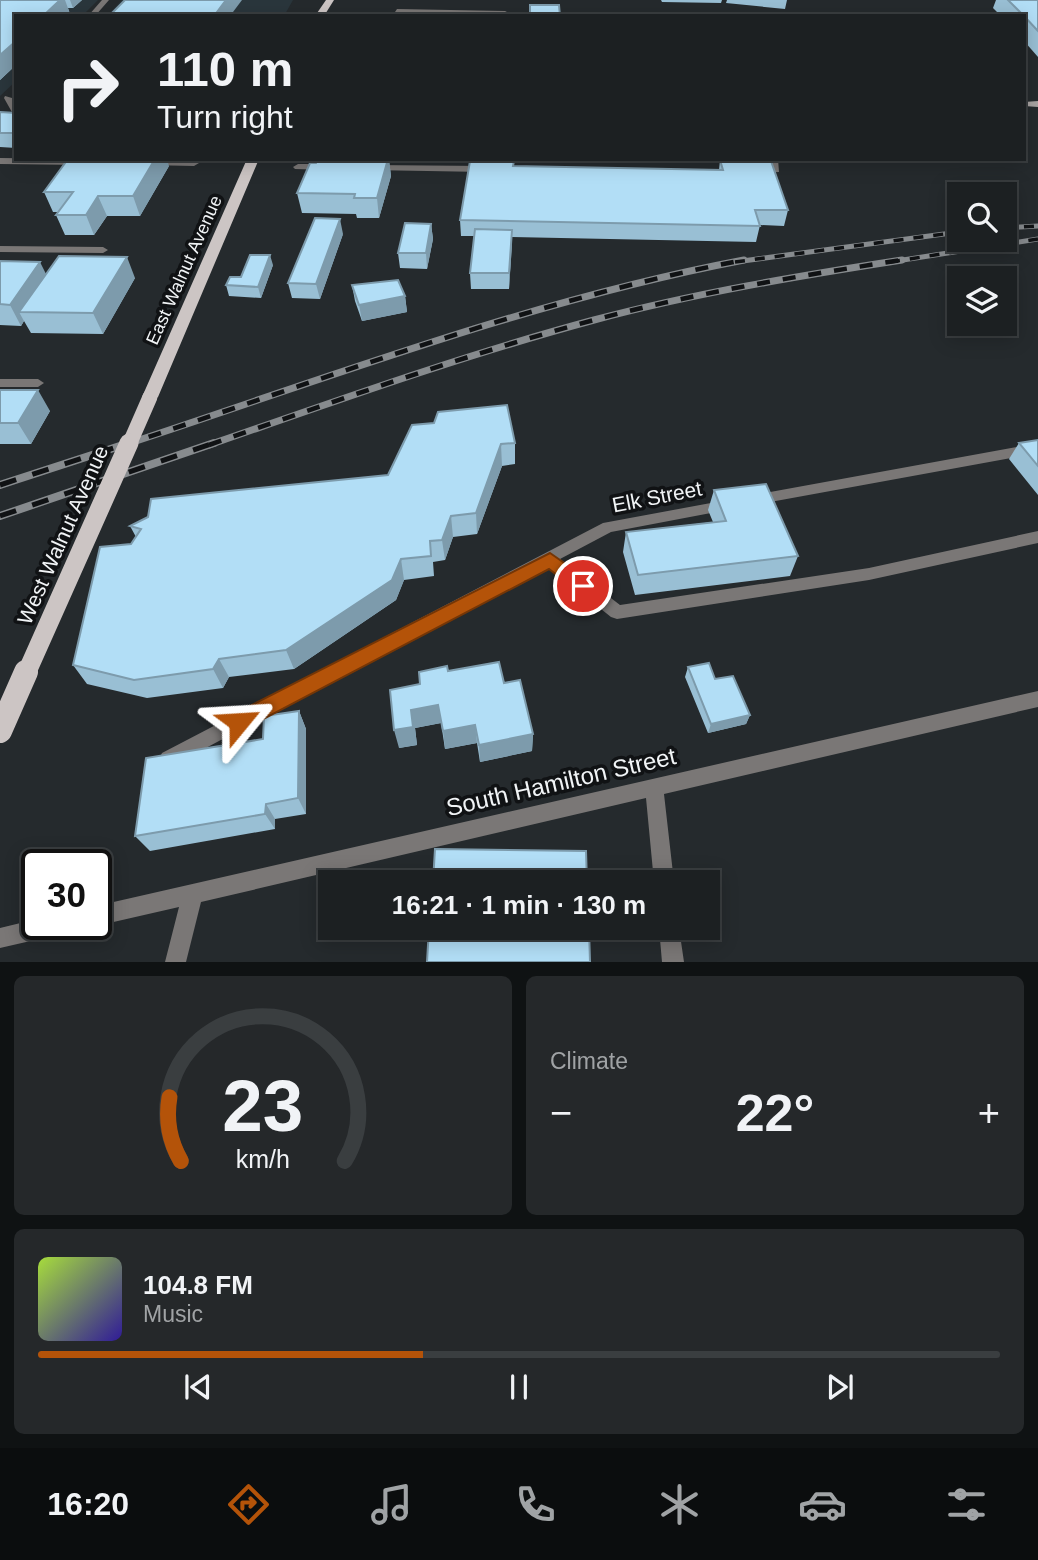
<!DOCTYPE html>
<meta charset="utf-8">
<style>
:root{--surface:#1c2022;--page:#25282a;--text:#f1f3f6;--muted:#a0a3a5;--line:#3a3e40;--accent:#b45309}
body{margin:0;font-family:Helvetica,sans-serif;background:var(--page);color:var(--text);height:100vh;display:flex;flex-direction:column;font-size:26px;white-space:nowrap}
*{box-sizing:border-box;margin:0}
p{font-size:23px;color:var(--muted)}
.icon{flex:none;width:38px;height:38px;fill:none;stroke:currentColor;stroke-width:2;stroke-linecap:round;stroke-linejoin:round}
.map{position:relative;height:962px;overflow:hidden}
.sheet{display:flex;flex-direction:column;gap:14px;padding:14px;background:#0f1213;flex:1}
.sheet>*{flex:none}
.banner{position:absolute;left:14px;top:14px;width:1012px;height:147px;border-radius:0px;box-shadow:0 4px 18px #0003,0 0 0 2px var(--line);background:#1c2022;color:var(--text);overflow:hidden}
.buttons{position:absolute;left:947px;top:182px;display:grid;gap:14px}
.buttons a{display:grid;place-items:center;width:70px;height:70px;border-radius:0px;background:var(--surface);box-shadow:0 4px 18px #0003,0 0 0 2px var(--line);font-size:35px}
.speed{position:absolute;left:21px;top:849px;display:flex;gap:14px;font-size:35px;font-weight:700;text-align:center}
.speed>*{display:grid;place-content:center;width:91px;height:91px;border-radius:50%;background:var(--surface);box-shadow:0 4px 18px #0003,0 0 0 2px var(--line);line-height:1}
.speed .limit{border:4px solid #111;border-radius:10px;background:#fff;color:#111}
.pin{position:absolute;display:grid;place-items:center;width:60px;height:60px;color:#fff;margin:-30px;border:4px solid #fff;border-radius:50%;box-shadow:0 2px 7px #0007}
.me{position:absolute;width:77px;margin:-38px;rotate:63deg;stroke-linejoin:round;filter:drop-shadow(0 0 5px #0008)}
.turn{display:flex;align-items:center;gap:24px;height:147px;padding:0 28px;font-size:32px}
.turn .icon{width:91px;height:91px;stroke-width:2.5}
.turn b{display:block;font-size:49px;line-height:60px}
.big{font-size:52px;font-weight:600;line-height:1.1}
.sheet .widget{flex:1;display:flex;flex-direction:column;justify-content:center;gap:10px;min-width:0;padding:0 24px;border-radius:10px;background:var(--page)}
.sheet .dial{align-items:center;gap:0}
.dial svg{height:182px;overflow:visible;fill:none;stroke:var(--line);stroke-width:7;stroke-linecap:round;text-anchor:middle}
.dial text{fill:var(--text);stroke:none}
.song{display:flex;align-items:center;gap:21px}
.cover{width:84px;height:84px;border-radius:10px;background:linear-gradient(135deg,hsl(80 70% 55%),hsl(250 70% 35%))}
.played{height:7px;border-radius:4px;background:linear-gradient(90deg,var(--accent) 40%,var(--line) 40%)}
.keys{display:flex;justify-content:space-around;direction:ltr}
.heat{display:flex;justify-content:space-between;align-items:center;font-size:38px;direction:ltr}
.sheet .tiles{flex:1;display:grid;gap:14px;grid-template-columns:1fr 1fr}
.widget:last-child{grid-column:span 2}
.trip{position:absolute;left:318px;top:870px;width:402px;height:70px;border-radius:0px;background:var(--surface);box-shadow:0 4px 18px #0003,0 0 0 2px var(--line);font-weight:600;line-height:70px;text-align:center}
.tab-bar{display:flex;height:112px;justify-content:space-around;align-items:center;background:#0b0d0e;color:var(--muted)}
.tab-bar .icon{width:49px;height:49px}
.tab-bar .current{color:var(--accent)}
.tab-bar b{font-size:32px;color:var(--text)}
.map>svg:first-child{display:block}
.built{fill:#2a363c}
.lines{fill:none;stroke-linecap:round;stroke-linejoin:round}
.street{fill:#7a7776;fill-rule:evenodd}
.secondary{fill:#a8a3a2;fill-rule:evenodd}
.primary{fill:#ccc5c4;fill-rule:evenodd}
.rail-far2-casing{stroke:#878b8e;stroke-width:5}
.rail-far1-casing{stroke:#878b8e;stroke-width:7}
.rail-casing{stroke:#878b8e;stroke-width:8}
.rail-far2{stroke:#101214;stroke-width:3.5;stroke-dasharray:10;stroke-linecap:butt}
.rail-far1{stroke:#101214;stroke-width:4.5;stroke-dasharray:13;stroke-linecap:butt}
.rail{stroke:#101214;stroke-width:5;stroke-dasharray:17;stroke-linecap:butt}
.primary-bridge-far2{stroke:#ccc5c4;stroke-width:15}
.primary-bridge-far1{stroke:#ccc5c4;stroke-width:19}
.primary-bridge{stroke:#ccc5c4;stroke-width:24}
.wall{fill:#99bfd4}
.shaded-wall{fill:#7d9bac}
.building{fill:#b2def6;stroke:#7d9bac;stroke-width:2}
.route{fill:#b45309;stroke:#753606;stroke-width:2}
.labels{text-anchor:middle;stroke-width:7;stroke-linejoin:round;paint-order:stroke}
.far-street-label{font-size:18px;fill:#f1f4f6;stroke:#101214}
.street-label{font-size:21px;fill:#f1f4f6;stroke:#101214}
.near-street-label{font-size:24px;fill:#f1f4f6;stroke:#101214}
</style>
<div class="map">
<svg width="1038" height="962" viewBox="0 0 1038 962">
<rect width="100%" height="100%" fill="#252a2d"/>
<path class="built" d="M0,0H98L82,16H16V81L0,96Z
M122,0H293L284,16H107Z"/>
<g class="lines">
<path class="street" d="M102,0H109L95,16H88Z
M397,9L505,11L515,16L395,12Z
M5,96L12,98L16,104V114H13L4,98Z
M0,158L84,159L89,162L84,165L0,164Z
M768,159H778L779,172L754,173V169L771,167Z
M150,160H194L199,163L194,166L147,165V161Z
M298,164H328L333,167L328,170L295,169L293,167Z
M372,165L485,166L490,169L485,172L369,170V166Z
M0,246L103,247L108,250L103,253L0,252Z
M0,379H38L44,383L38,387H0Z
M1038,443V453L754,505L749,504L747,500L749,496L754,495Z
M727,500L732,501L734,505L732,509L611,532L560,559L620,605L869,568L1038,531V543L869,580L617,619L611,617L547,566L174,765L168,768L162,765L159,759L162,753L603,523Z
M1038,691V707L664,794L674,882H654L646,798L201,902L186,962H165L179,907L96,926L91,924H96V906Z
M37,919V924H71L68,931L61,934L0,948V928Z
M659,928H679L684,962H662Z"/>
<path class="secondary" d="M1038,101V107L1024,106V102Z"/>
<path class="primary" d="M326,0H334L324,16H315Z
M247,159H259L158,397L150,402L144,401L142,397Z"/>
<g class="rail-far2-casing">
<path id="rail-far2" d="M1004,228L1038,226
M735,262L959,232
M890,262L1038,239"/>
</g>
<g class="rail-far1-casing">
<path id="rail-far1" d="M124,445C328,378 532,300 744,260
M209,445C336,401 464,355 594,320C695,293 798,276 902,260"/>
</g>
<g class="rail-casing">
<path id="rail" d="M0,485L129,443
M0,516L214,443"/>
</g>
<use href="#rail-far2" class="rail-far2"/>
<use href="#rail-far1" class="rail-far1"/>
<use href="#rail" class="rail"/>
<path class="primary-bridge-far2" d="M129,445L150,397"/>
<path class="primary-bridge-far1" d="M26,674L129,443"/>
<path class="primary-bridge" d="M0,731L26,672"/>
</g>
<path class="wall" d="M0,0H82L73,8H68L70,14L68,16H16V65L0,80Z
M661,0H722L721,3L662,2Z
M727,0H787L785,9L726,3Z
M996,0H1038V57L1024,41V16H1001L993,8Z
M0,112L16,113V148L0,147Z
M318,159H399V161H389L391,176L379,218H357L356,214L302,213L297,193Z
M720,160L788,210L784,226L760,225L756,242L512,237L509,289H471L470,273L474,236H461L460,220L514,166L719,170Z
M169,166L140,216H107L94,235H65L56,215L58,212H53L44,192Z
M431,224L433,239L427,269L400,268L398,253Z
M343,234L320,299L292,298L288,283Z
M0,261L46,274L135,278L103,334L31,333L24,321L21,326L0,325Z
M273,265L261,298L229,296L226,285L241,277Z
M352,285L405,296L407,312L362,321L355,301Z
M0,390L50,411L31,444H0Z
M412,425L515,443V464L502,466L477,534L453,537L445,560L433,562L434,576L404,580L396,600L294,669L229,677L223,688L147,698L87,684L73,665L131,544L136,537L130,526L388,475Z
M1038,440V495L1009,459L1019,443Z
M714,490L798,556L790,576L635,595L623,552L626,532L713,522L708,510Z
M688,667L715,679L750,715L746,724L708,733L685,677Z
M448,671L504,683L533,734L532,751L480,762L477,743L445,749L441,723L415,728L417,745L399,748L420,684Z
M299,711L306,729V814L275,819V829L150,851L135,836L263,739Z"/>
<path class="shaded-wall" d="M52,0H65L70,14L68,16H43Z
M70,0H82L73,8Z
M226,0H242L230,16H214Z
M16,41V65L0,80V55Z
M155,159H167L169,166L140,216L133,196Z
M388,159H389L391,176L379,218L377,198Z
M98,196L107,216L94,235L86,215Z
M340,219L343,234L320,299L316,284Z
M431,224L433,239L427,269L426,253Z
M512,230V245L509,289V273Z
M270,255L273,265L261,298L258,287Z
M127,257L135,278L103,334L93,313Z
M40,262L50,282L19,312L24,321L21,326L10,305Z
M405,296L407,312L362,321L359,305Z
M38,390L50,411L31,444L18,423Z
M501,444L502,466L477,534L476,513Z
M451,516L453,537L445,560L442,540Z
M401,559L404,580L396,600L294,669L286,650Z
M219,659L229,677L223,688L213,669Z
M438,705L441,723L415,728L417,745L399,748L394,730L411,710Z
M299,711L306,729V814L298,798Z
M750,715L746,724L708,733L711,724Z
M475,725L477,743L445,749L443,731Z
M533,734L532,751L480,762L479,745Z
M266,804L275,819V829L265,814Z"/>
<path class="building" d="M0,0H60L43,16H16V41L0,55Z
M125,0H226L214,16H109Z
M1008,0H1038V31L1024,16Z
M530,5H559L560,16H530Z
M0,112L16,113V130L13,133H0Z
M68,159H155L133,196H98L86,215H56L73,192H44Z
M318,159H388L377,198H354L355,194L297,193L310,163H316Z
M720,160L771,161L788,210H755L760,226L460,220L470,161H514L513,166L723,170Z
M315,218L340,219L316,284L288,283Z
M405,223L431,224L426,253H398Z
M475,229L512,230L509,273H470Z
M250,255H270L258,287L226,285L230,277H241Z
M59,256L127,257L93,313L19,312Z
M0,261L40,262L10,305L0,304Z
M398,280L405,296L359,305L352,285Z
M0,390H38L18,423H0Z
M507,405L515,443L501,444L476,513L451,516L442,540L430,541L431,556L401,559L392,580L286,650L219,659L213,669L134,680L73,665L100,547L131,544L141,529L130,526L148,517L151,499L388,475L412,425L434,423L438,412Z
M1038,440V466L1019,443Z
M766,484L798,556L638,575L626,532L726,521L714,490Z
M499,662L504,683L520,680L533,734L479,745L475,725L443,731L438,705L411,710L413,727L394,730L390,690L420,684L419,672L447,666L448,671Z
M709,663L715,679L733,676L750,715L711,724L688,667Z
M299,711L298,798L266,804L265,814L135,836L146,758L263,739L264,716Z
M435,849L586,851L587,882H433Z
M429,928H589L590,962H427Z"/>
<path class="route" d="M550,553L590,581L592,586L590,591H577L549,569L246,728L239,731L232,728L229,722L232,715Z"/>
<g class="labels">
<g class="far-street-label">
<text transform="translate(184 270) rotate(-66)" y="6">East Walnut Avenue</text>
</g>
<g class="street-label">
<text transform="translate(657 497) rotate(-11)" y="7">Elk Street</text>
<text transform="translate(63 535) rotate(-66)" y="7">West Walnut Avenue</text>
</g>
<g class="near-street-label">
<text transform="translate(561 782) rotate(-13)" y="8">South Hamilton Street</text>
</g>
</g>
</svg>
<div class="buttons">
<a><svg class="icon" aria-label="search" viewBox="0 0 24 24"><circle cx="10" cy="10" r="6"/><path d="M15 15l6 6"/></svg></a>
<a><svg class="icon" aria-label="layers" viewBox="0 0 24 24"><path d="M12 4l9 5-9 5-9-5zM3 14l9 5 9-5"/></svg></a>
</div>
<div class="speed"><div class="limit">30</div></div>
<div class="pin" style="left:583px;top:586px;background:#d93025"><svg class="icon" aria-label="arrive" viewBox="0 0 24 24"><path d="M6 21V4h12l-3 4 3 4H6"/></svg></div>
<svg class="me" style="left:239px;top:722px" viewBox="-20 -20 40 40"><path d="M0-17L14 15 0 8-14 15z" fill="#b45309" stroke="#fff" stroke-width="4"/></svg>
<div class="trip">16:21 · 1 min · 130 m</div>
<div class="banner">
<div class="turn"><svg class="icon" aria-label="right" viewBox="0 0 24 24"><path d="M7 20v-9h11M14 6l5 5-5 5"/></svg><div><b>110 m</b>Turn right</div></div>
</div>
</div>
<section class="sheet">
<div class="tiles">
<div class="widget dial"><svg viewBox="0 0 100 80">
<path d="M14 69A42 42 0 1 1 86 69"/>
<path d="M14 69A42 42 0 0 1 9 41" stroke="#b45309"/>
<text x="50" y="56" font-size="32" font-weight="700">23</text>
<text x="50" y="72" font-size="11">km/h</text>
</svg></div>
<div class="widget"><p>Climate</p>
<div class="heat"><a>−</a><b class="big">22°</b><a>+</a></div>
</div>
<div class="widget">
<div class="song"><i class="cover"></i><div><b>104.8 FM</b><p>Music</p></div></div>
<div class="played"></div>
<div class="keys"><svg class="icon" aria-label="previous" viewBox="0 0 24 24"><path d="M18 5L8 12l10 7zM5 5v14"/></svg><svg class="icon" aria-label="pause" viewBox="0 0 24 24"><path d="M8 5v14M16 5v14"/></svg><svg class="icon" aria-label="next" viewBox="0 0 24 24"><path d="M6 5l10 7-10 7zM19 5v14"/></svg></div>
</div>
</div>
</section>
<nav class="tab-bar">
<b>16:20</b>
<svg class="icon current" aria-label="directions" viewBox="0 0 24 24"><path d="M12 3l9 9-9 9-9-9zM9 14v-3h6M13 9l2 2-2 2"/></svg>
<svg class="icon" aria-label="music" viewBox="0 0 24 24"><path d="M9 18V5l10-2v13"/><circle cx="6" cy="18" r="3"/><circle cx="16" cy="16" r="3"/></svg>
<svg class="icon" aria-label="phone" viewBox="0 0 24 24"><path d="M5 4h4l2 5-3 2q2 4 5 5l2-3 5 2v4C11 20 4 13 5 4z"/></svg>
<svg class="icon" aria-label="climate" viewBox="0 0 24 24"><path d="M12 3v18M4 7l16 10M4 17L20 7"/></svg>
<svg class="icon" aria-label="car" viewBox="0 0 24 24"><path d="M5 17H2v-5l4-1 3-4h7l3 4 3 1v5h-3M9 17h6M6 11h13"/><circle cx="7" cy="17" r="2"/><circle cx="17" cy="17" r="2"/></svg>
<svg class="icon" aria-label="filters" viewBox="0 0 24 24"><path d="M4 7h16M4 17h16"/><circle cx="9" cy="7" r="2"/><circle cx="15" cy="17" r="2"/></svg>
</nav>
